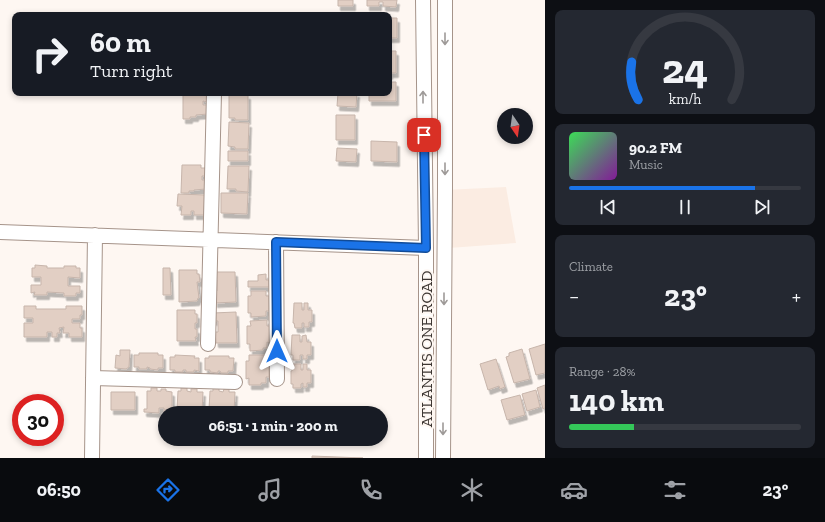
<!DOCTYPE html>
<meta charset="utf-8">
<style>
:root{--surface:#171b24;--page:#242831;--text:#f1f3f6;--muted:#9ea1a6;--line:#363941;--accent:#1a73e8}
body{margin:0;font-family:"Zilla Slab",serif;background:var(--page);color:var(--text);height:100vh;display:flex;flex-direction:column;font-size:15px;white-space:nowrap}
*{box-sizing:border-box;margin:0}
p{font-size:13px;color:var(--muted)}
.icon{flex:none;width:22px;height:22px;fill:none;stroke:currentColor;stroke-width:2;stroke-linecap:round;stroke-linejoin:round}
.map{position:relative;flex:1;overflow:hidden}
.panel{display:flex;flex-direction:column;gap:10px;padding:10px;background:#0d0f14;width:280px}
.panel>*{flex:none}
.banner{position:absolute;left:12px;top:12px;width:380px;height:84px;border-radius:8px;box-shadow:0 2px 6px #0003;background:#171b24;color:var(--text);overflow:hidden}
.needle{width:26px;rotate:167deg}
.tools{position:absolute;left:497px;top:108px;display:grid;gap:8px}
.tools a{display:grid;place-items:center;width:36px;height:36px;border-radius:50%;background:var(--surface);box-shadow:0 2px 6px #0003;font-size:20px}
.speed{position:absolute;left:12px;top:394px;display:flex;gap:8px;font-size:20px;font-weight:700;text-align:center}
.speed>*{display:grid;place-content:center;width:52px;height:52px;border-radius:50%;background:var(--surface);box-shadow:0 2px 6px #0003;line-height:1}
.speed .limit{border:6px solid #d22;background:#fff;color:#111}
.pin{position:absolute;display:grid;place-items:center;width:34px;height:34px;color:#fff;margin:-17px;border-radius:8px;box-shadow:0 2px 6px #0006}
.me{position:absolute;width:44px;margin:-22px;rotate:0deg;stroke-linejoin:round;filter:drop-shadow(0 0 3px #0008)}
.turn{display:flex;align-items:center;gap:14px;height:84px;padding:0 12px;font-size:18px}
.turn .icon{width:52px;height:52px;stroke-width:2.5}
.turn b{display:block;font-size:28px;line-height:34px}
.big{font-size:30px;font-weight:700;line-height:1.1}
.panel .card{flex:1;display:flex;flex-direction:column;justify-content:center;gap:6px;min-width:0;padding:0 14px;border-radius:8px;background:var(--page)}
.panel .dial{align-items:center;gap:0}
.dial svg{height:104px;overflow:visible;fill:none;stroke:var(--line);stroke-width:7;stroke-linecap:round;text-anchor:middle}
.dial text{fill:var(--text);stroke:none}
.song{display:flex;align-items:center;gap:12px}
.cover{width:48px;height:48px;border-radius:6px;background:linear-gradient(135deg,hsl(130 70% 55%),hsl(290 70% 35%))}
.played{height:4px;border-radius:2px;background:linear-gradient(90deg,var(--accent) 80%,var(--line) 80%)}
.keys{display:flex;justify-content:space-around;direction:ltr}
.heat{display:flex;justify-content:space-between;align-items:center;font-size:22px;direction:ltr}
.charge{height:6px;border-radius:3px;background:linear-gradient(90deg,#34c759 28%,var(--line) 0)}
.trip{position:absolute;left:158px;top:406px;width:230px;height:40px;border-radius:20px;background:var(--surface);box-shadow:0 2px 6px #0003;font-weight:700;line-height:40px;text-align:center}
.tab-bar{display:flex;height:64px;justify-content:space-around;align-items:center;background:#090b0e;color:var(--muted)}
.tab-bar .icon{width:28px;height:28px}
.tab-bar .active{color:var(--accent)}
.tab-bar b{font-size:18px;color:var(--text)}
main{display:flex;flex:1;min-height:0}
.map>svg:first-child{display:block}
.built{fill:#fbece2}
.building{fill:#e2cfc4;stroke:#c7b5ab;filter:url(#shadow)}
.lines{fill:none;stroke-linecap:round;stroke-linejoin:round}
.minor-casing{stroke:#a6948a;stroke-width:16}
.minor{stroke:#fff;stroke-width:14}
.oneway{stroke:#9e9a98}
.route-casing{stroke:#114b97;stroke-width:10}
.route{stroke:#1a73e8;stroke-width:7}
.labels{text-anchor:middle;stroke-width:4;stroke-linejoin:round;paint-order:stroke}
.street-label{font-size:16px;fill:#3d3632;stroke:#fef7f2}
</style>
<main>
<div class="map">
<svg width="545" height="458" viewBox="0 0 545 458">
<defs>
<filter id="shadow"><feDropShadow dx="2.5" dy="4.5" stdDeviation="0" flood-color="#0004"/></filter>
</defs>
<rect width="100%" height="100%" fill="#fef7f2"/>
<path class="built" d="M506,187L516,243L449,248L445,190Z"/>
<path class="building" d="M338,0H353V6H338Z
M367,0H397L396,7L383,6V2H379V6H367Z
M389,18H397V38H389Z
M389,51H396V73H390V75H389Z
M389,82H396V101H369V93H389Z
M183,93L208,94L207,102L203,101V105H208V114L196,115V117H190V119H183Z
M338,93H357L356,107L337,106Z
M229,94L248,95V120H235V118H229Z
M336,115H355V140H336Z
M229,122L249,123L248,149H235V147L228,146Z
M371,141L397,142V162L371,161Z
M337,148L357,149L356,162L336,161Z
M228,151H248V161H228Z
M182,165H201V168H206V176H202V180H206V189L194,190V191H189V193H181Z
M228,166H249L248,192L236,191V189H227Z
M221,193H248L247,214L221,213Z
M178,194L205,195L204,215H194V211H191V215H181L182,206H177Z
M35,265L47,266V268H64V266H76V268H80V278L68,277V286H80V293H76V296H64V293L47,292V295H34L35,292L31,293V285H41V277H32V268H35Z
M163,268H170L171,295H163Z
M179,270H197V274H199L200,282H197L199,298H198L197,301L179,302Z
M213,272H235L236,302L215,303V291H217V280H213Z
M266,274V280H269V287H248V281H258V275Z
M251,291H266V296H269V311H266V316L251,317V313H248V296H251Z
M294,303H302V310H304V303H308V310H312V322H309V327H304V323H302V328H295L294,323H293Z
M24,306H36V309H66V306H82V315H80V319H72V323H80V328H82V337H69V333H63L64,327L59,328L60,333H57V337H52V332H47V337H24V323H33V318H24Z
M177,310H195V314H197V323H195V329H197V337H195L196,341H177Z
M236,312L237,343H216L215,332H218V321H214L213,313Z
M267,320V326H270V343L267,342V348H263V350L250,351V344H247V326H251L250,321Z
M292,335H300V342H302V336L306,335L307,342H311V355H307V359H303V355H300V360H293V355H291Z
M545,344V373L536,375L529,349Z
M522,349L530,379L514,383L506,357L509,356V353Z
M120,350H130L129,367L126,369L115,368L116,355L120,356Z
M139,353H158V355H163V368H158V370L150,369V368L147,367V369H139V367H134V355H139Z
M175,355L195,356L194,358H199V371L194,370V372H186V370H183V372H175V370H170V357H175Z
M249,355H265L266,361H269V377H266V383H261V385H249V378L246,379V361H249Z
M209,356H229V358H234L233,371H228V373H221L220,371H218V373L210,372V370H205V358H209Z
M496,359L505,387L500,389L499,386L488,390L480,364Z
M292,364H301V370H303V364H307V370H311V383H307V387H303V383L301,384V388H293V384H291V371H292Z
M545,385V408L543,409L537,388Z
M151,388H157V391H161V389H166V391L172,392V413H164V408H159V413L144,412V409H147V391H151Z
M181,388H187V391L191,392V389H197V392H203L202,413H195V408H190L189,413L175,412V409H177L178,391H181Z
M213,388H219V391L223,392L224,389H229V392H235L234,413H227V408H222L221,413L207,412V409H209L210,391H213Z
M536,390L540,407L527,411L522,394Z
M111,392H135V410H111Z
M520,395L525,415L507,420L501,400Z
M312,456L363,458H312Z"/>
<g class="lines">
<g class="minor-casing">
<path id="minor" d="M423,0L426,248V458
M0,232L426,248
M276,242L277,379
M208,344L214,93
M93,378L235,382
M92,458L95,235
M443,458L445,190V0"/>
</g>
<use href="#minor" class="minor"/>
</g>
<defs><path id="oneway-shaft" d="M-6 0H5M1.5-3L5.5 0L1.5 3" fill="none" stroke-width="1.6" stroke-linecap="round" stroke-linejoin="round"/></defs>
<g class="oneway">
<use href="#oneway-shaft" transform="translate(445 39) rotate(90)"/>
<use href="#oneway-shaft" transform="translate(423 97) rotate(-90)"/>
<use href="#oneway-shaft" transform="translate(445 169) rotate(90)"/>
<use href="#oneway-shaft" transform="translate(444 299) rotate(90)"/>
<use href="#oneway-shaft" transform="translate(443 429) rotate(90)"/>
</g>
<g class="lines">
<g class="route-casing">
<path id="route" d="M277,351L276,242L426,248L424,135"/>
</g>
<use href="#route" class="route"/>
</g>
<g class="labels">
<g class="street-label">
<text transform="translate(426 349) rotate(-90)" y="6">ATLANTIS ONE ROAD</text>
</g>
</g>
</svg>
<div class="tools">
<a><svg class="needle" viewBox="-14 -14 28 28"><path d="M0-13l5 13h-10z" fill="#e53935"/><path d="M0 13l5-13h-10z" fill="#9ea1a6"/></svg></a>
</div>
<div class="speed"><div class="limit">30</div></div>
<div class="pin" style="left:424px;top:135px;background:#d93025"><svg class="icon" aria-label="arrive" viewBox="0 0 24 24"><path d="M6 21V4h12l-3 4 3 4H6"/></svg></div>
<svg class="me" style="left:277px;top:351px" viewBox="-20 -20 40 40"><path d="M0-17L14 15 0 8-14 15z" fill="#1a73e8" stroke="#fff" stroke-width="4"/></svg>
<div class="trip">06:51 · 1 min · 200 m</div>
<div class="banner">
<div class="turn"><svg class="icon" aria-label="right" viewBox="0 0 24 24"><path d="M7 20v-9h11M14 6l5 5-5 5"/></svg><div><b>60 m</b>Turn right</div></div>
</div>
</div>
<section class="panel">
<div class="card dial"><svg viewBox="0 0 100 80">
<path d="M14 69A42 42 0 1 1 86 69"/>
<path d="M14 69A42 42 0 0 1 9 40" stroke="#1a73e8"/>
<text x="50" y="56" font-size="32" font-weight="700">24</text>
<text x="50" y="72" font-size="11">km/h</text>
</svg></div>
<div class="card">
<div class="song"><i class="cover"></i><div><b>90.2 FM</b><p>Music</p></div></div>
<div class="played"></div>
<div class="keys"><svg class="icon" aria-label="previous" viewBox="0 0 24 24"><path d="M18 5L8 12l10 7zM5 5v14"/></svg><svg class="icon" aria-label="pause" viewBox="0 0 24 24"><path d="M8 5v14M16 5v14"/></svg><svg class="icon" aria-label="next" viewBox="0 0 24 24"><path d="M6 5l10 7-10 7zM19 5v14"/></svg></div>
</div>
<div class="card"><p>Climate</p>
<div class="heat"><a>−</a><b class="big">23°</b><a>+</a></div>
</div>
<div class="card"><p>Range · 28%</p><b class="big">140 km</b><div class="charge"></div></div>
</section>
</main>
<nav class="tab-bar">
<b>06:50</b>
<svg class="icon active" aria-label="directions" viewBox="0 0 24 24"><path d="M12 3l9 9-9 9-9-9zM9 14v-3h6M13 9l2 2-2 2"/></svg>
<svg class="icon" aria-label="music" viewBox="0 0 24 24"><path d="M9 18V5l10-2v13"/><circle cx="6" cy="18" r="3"/><circle cx="16" cy="16" r="3"/></svg>
<svg class="icon" aria-label="phone" viewBox="0 0 24 24"><path d="M5 4h4l2 5-3 2q2 4 5 5l2-3 5 2v4C11 20 4 13 5 4z"/></svg>
<svg class="icon" aria-label="climate" viewBox="0 0 24 24"><path d="M12 3v18M4 7l16 10M4 17L20 7"/></svg>
<svg class="icon" aria-label="car" viewBox="0 0 24 24"><path d="M5 17H2v-5l4-1 3-4h7l3 4 3 1v5h-3M9 17h6M6 11h13"/><circle cx="7" cy="17" r="2"/><circle cx="17" cy="17" r="2"/></svg>
<svg class="icon" aria-label="filters" viewBox="0 0 24 24"><path d="M4 7h16M4 17h16"/><circle cx="9" cy="7" r="2"/><circle cx="15" cy="17" r="2"/></svg>
<b>23°</b>
</nav>
